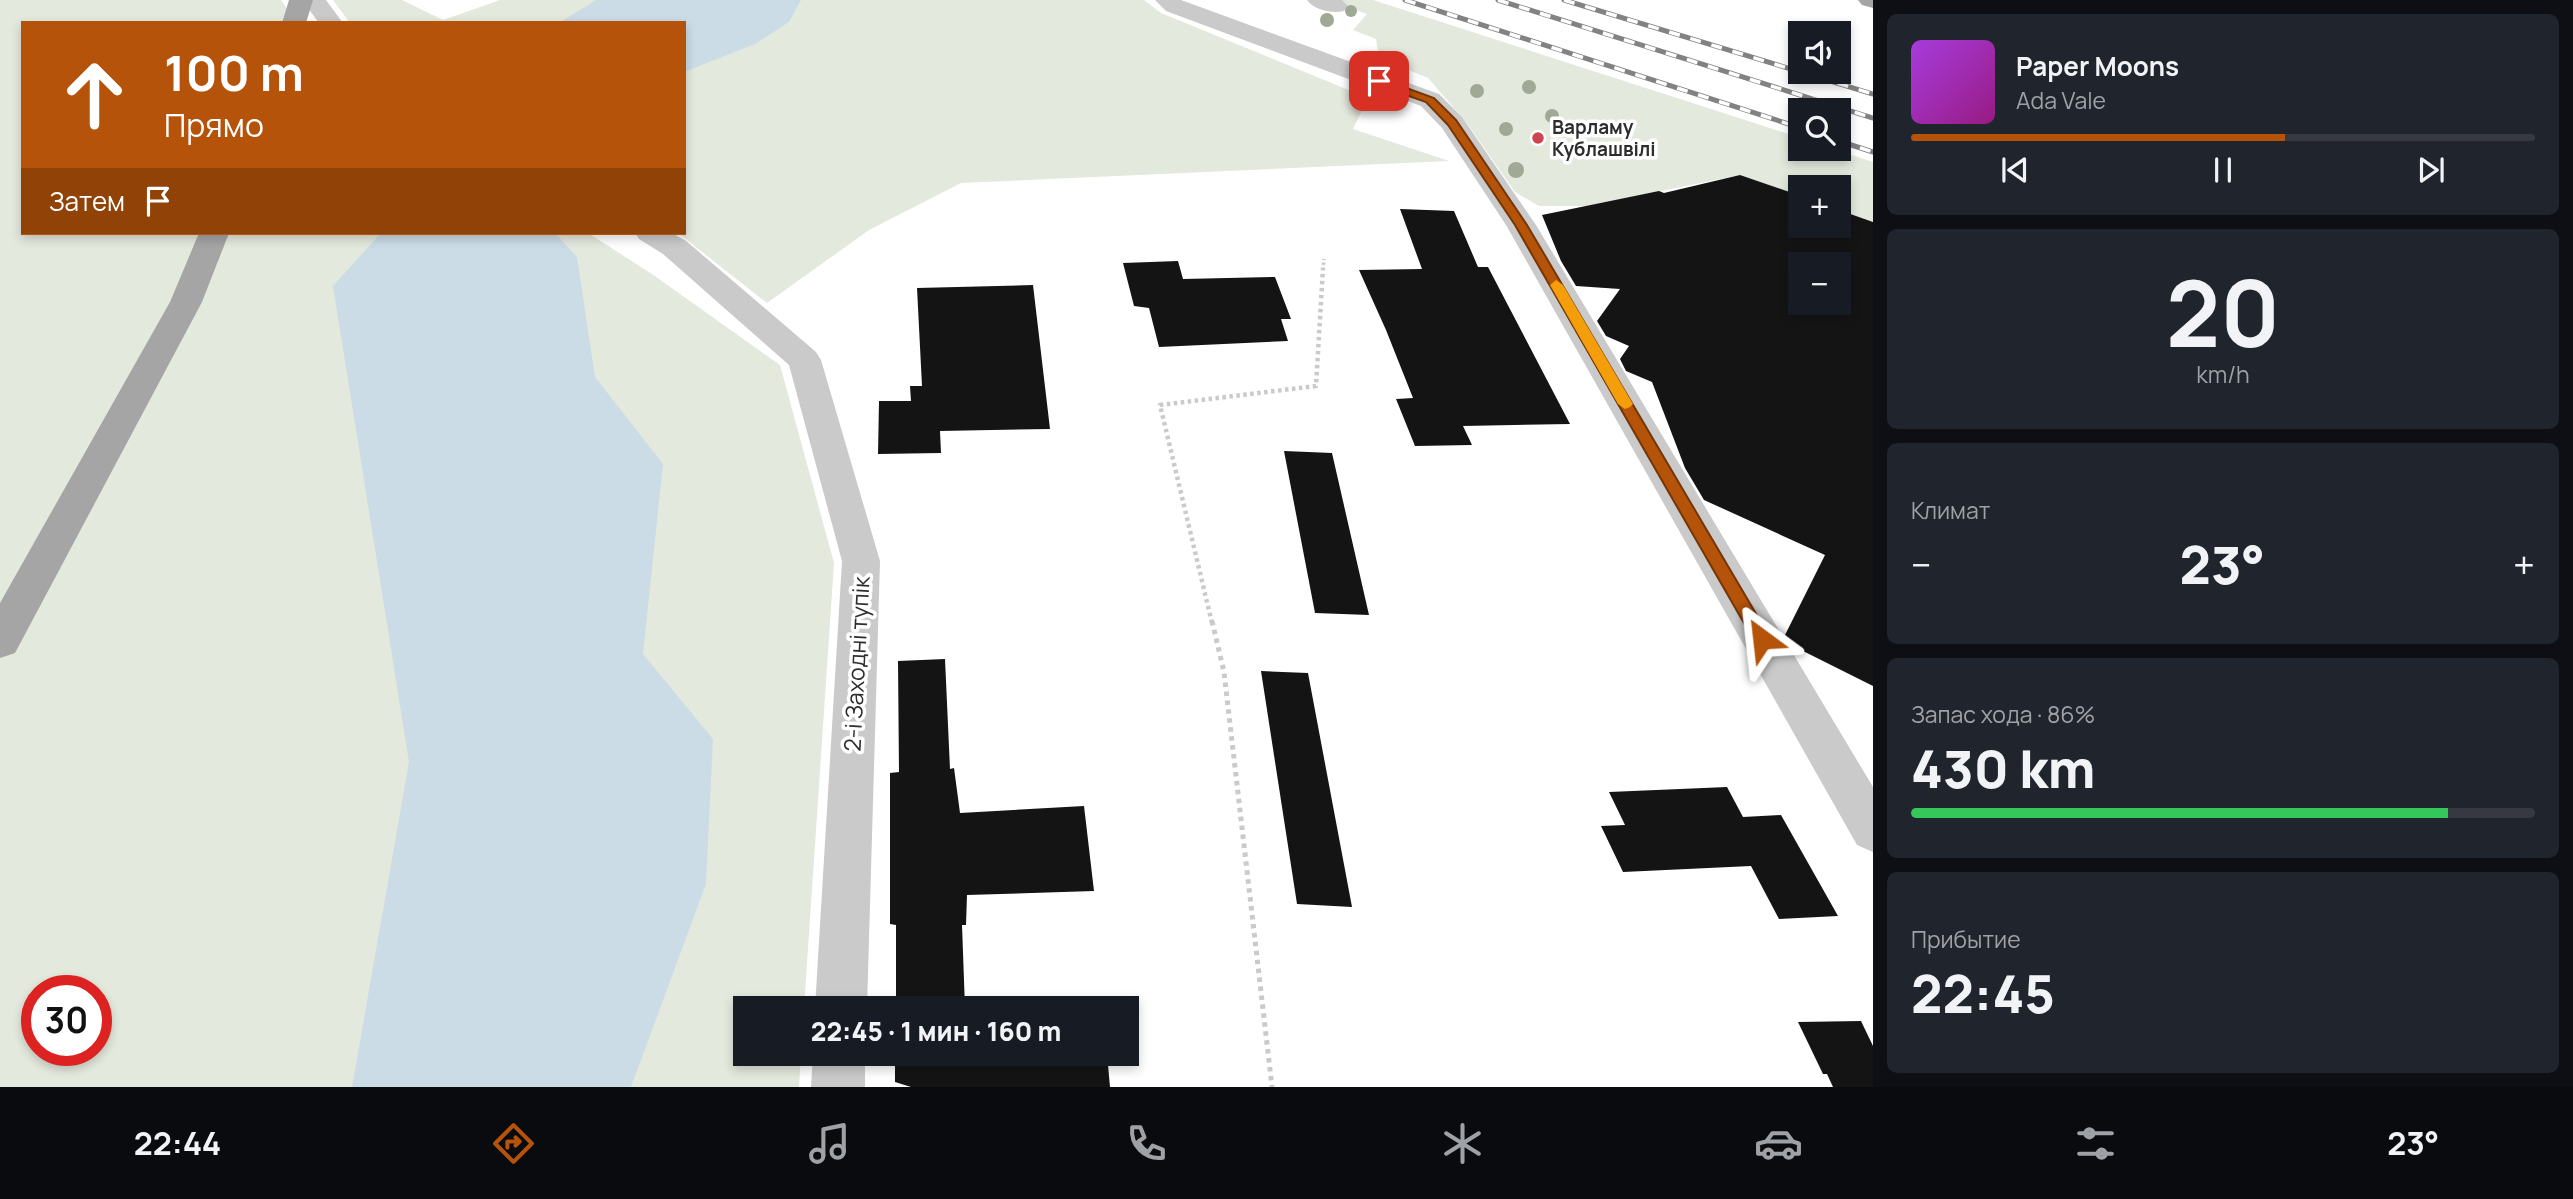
<!DOCTYPE html>
<html lang="ru">
<meta charset="utf-8">
<style>
:root{--surface:#171b24;--page:#20242c;--text:#f1f3f6;--muted:#9ea1a6;--line:#363941;--accent:#b45309}
body{margin:0;font-family:Manrope,sans-serif;background:var(--page);color:var(--text);height:100vh;display:flex;flex-direction:column;font-size:26px;white-space:nowrap}
*{box-sizing:border-box;margin:0}
p{font-size:23px;color:var(--muted)}
.icon{flex:none;width:38px;height:38px;fill:none;stroke:currentColor;stroke-width:2;stroke-linecap:round;stroke-linejoin:round}
.map{position:relative;flex:1;overflow:hidden}
.panel{display:flex;flex-direction:column;gap:14px;padding:14px;background:#0d0f14;width:700px}
.panel>*{flex:none}
.hud{position:absolute;left:21px;top:21px;width:665px;height:214px;border-radius:0px;box-shadow:0 4px 10px #0003;background:#b45309;color:#fff;overflow:hidden}
.controls{position:absolute;left:1788px;top:21px;display:grid;gap:14px}
.controls a{display:grid;place-items:center;width:63px;height:63px;border-radius:0px;background:var(--surface);box-shadow:0 4px 10px #0003;font-size:35px}
.speed{position:absolute;left:21px;top:975px;display:flex;gap:14px;font-size:35px;font-weight:700;text-align:center}
.speed>*{display:grid;place-content:center;width:91px;height:91px;border-radius:50%;background:var(--surface);box-shadow:0 4px 10px #0003;line-height:1}
.speed .limit{border:10px solid #d22;background:#fff;color:#111}
.pin{position:absolute;display:grid;place-items:center;width:60px;height:60px;color:#fff;margin:-30px;border-radius:14px;box-shadow:0 4px 10px #0006}
.me{position:absolute;width:77px;margin:-38px;rotate:330deg;stroke-linejoin:round;filter:drop-shadow(0 0 5px #0008)}
.turn{display:flex;align-items:center;gap:24px;height:147px;padding:0 28px;font-size:32px}
.turn .icon{width:91px;height:91px;stroke-width:2.5}
.turn b{display:block;font-size:49px;line-height:60px}
.then{display:flex;align-items:center;height:66px;padding:0 28px;background:#0003;gap:14px;font-size:26px}
.big{font-size:52px;font-weight:800;line-height:1.1}
.panel .card{flex:1;display:flex;flex-direction:column;justify-content:center;gap:10px;min-width:0;padding:0 24px;border-radius:10px;background:var(--page)}
.panel .dial{align-items:center;gap:0}
.dial b{font-size:91px;line-height:1}
.song{display:flex;align-items:center;gap:21px}
.cover{width:84px;height:84px;border-radius:10px;background:linear-gradient(135deg,hsl(280 70% 55%),hsl(310 70% 35%))}
.played{height:7px;border-radius:4px;background:linear-gradient(90deg,var(--accent) 60%,var(--line) 60%)}
.keys{display:flex;justify-content:space-around;direction:ltr}
.heat{display:flex;justify-content:space-between;align-items:center;font-size:38px;direction:ltr}
.charge{height:10px;border-radius:5px;background:linear-gradient(90deg,#34c759 86%,var(--line) 0)}
.trip{position:absolute;left:733px;top:996px;width:406px;height:70px;border-radius:0px;background:var(--surface);box-shadow:0 4px 10px #0003;font-weight:800;line-height:70px;text-align:center}
.tab-bar{display:flex;height:112px;justify-content:space-around;align-items:center;background:#090b0e;color:var(--muted)}
.tab-bar .icon{width:49px;height:49px}
.tab-bar .current{color:var(--accent)}
.tab-bar b{font-size:32px;color:var(--text)}
main{display:flex;flex:1;min-height:0}
.map>svg:first-child{display:block}
.green{fill:#e3e9dd;fill-rule:evenodd}
.water{fill:#cbdce6}
.building{fill:#141414;fill-rule:evenodd}
.lines{fill:none;stroke-linecap:round;stroke-linejoin:round}
.path-far2{stroke:#cacaca;stroke-width:3.5;stroke-dasharray:2.5 2.5;stroke-linecap:butt}
.path-far1{stroke:#cacaca;stroke-width:4.5;stroke-dasharray:3.5 3.5;stroke-linecap:butt}
.path{stroke:#cacaca;stroke-width:5;stroke-dasharray:4.5 4.5;stroke-linecap:butt}
.minor{fill:#cacaca;fill-rule:evenodd}
.major{fill:#a5a5a5;fill-rule:evenodd}
.rail-casing{stroke:#828282;stroke-width:5}
.rail{stroke:#fff;stroke-width:3.5;stroke-dasharray:11;stroke-linecap:butt}
.tree{fill:#9fa996}
.route{fill:#b45309;stroke:#753606;stroke-width:2}
.slow{fill:#f59e0b}
.poi-dot{fill:#ce454f;stroke:#fff;stroke-width:2.5}
.labels{text-anchor:middle;stroke-width:7;stroke-linejoin:round;paint-order:stroke}
.far-poi-label{font-size:19px;font-weight:bold;fill:#2d2d2d;stroke:#fff;text-anchor:start}
.street-label{font-size:23px;fill:#2d2d2d;stroke:#fff}
</style>
<main>
<div class="map">
<svg width="1873" height="1087" viewBox="0 0 1873 1087">
<rect width="100%" height="100%" fill="#fff"/>
<path class="green" d="M0,0H281L297,23H23V233H588L652,274L780,365L834,563L804,1008H746V1054H801L799,1087H0ZM37,990H96V1050H37Z
M333,0H402L443,20L500,0H1144L1161,13L1368,98L1353,129L1449,161L961,183L869,230L767,303L678,233H684V23H350Z
M1326,0H1373L1801,138V149H1833L1873,162V222L1839,210V187H1801V196L1740,175L1587,206H1539L1515,192L1466,122L1428,78L1379,58L1376,39L1353,30L1367,14Z"/>
<path class="water" d="M596,0H801L789,22L755,44L684,72V23H559Z
M381,233H555L577,257L595,377L663,464L643,654L713,739L706,884L631,1087H352L409,762L333,286Z"/>
<path class="building" d="M1740,175L1801,196V226H1839V210L1873,222V686L1791,645L1785,635L1825,555L1704,500L1685,468L1652,382L1626,371L1620,359L1629,346L1606,336L1597,321L1620,289L1576,286L1561,261L1542,215L1659,191L1664,193ZM1801,264H1839V303H1801Z
M1400,209L1454,211L1478,267H1488L1570,424L1463,426L1472,445L1415,446L1396,399L1413,398L1386,330L1359,270L1422,269Z
M1178,261L1183,279L1275,277L1291,319H1281L1288,341L1159,347L1149,308L1134,306L1123,263Z
M1033,285L1050,429L940,431L941,453L878,454L879,401H911L910,386H922L917,288Z
M1284,451L1332,453L1369,615L1315,613Z
M945,659L950,769L954,768L960,813L1084,806L1094,891L967,895L966,925H962L965,1008H896V925L890,924V773L899,772L898,661Z
M1261,671L1308,673L1352,907L1297,904Z
M1727,787L1743,817L1781,815L1838,916L1779,919L1751,866L1623,872L1601,826L1625,825L1609,792Z
M1861,1021L1873,1046V1087H1833L1827,1074H1823L1798,1022Z
M895,1054H1107L1110,1087H911L895,1082Z"/>
<g class="lines">
<path class="path-far2" d="M1323,270L1324,259"/>
<path class="path-far1" d="M1212,623L1160,405L1316,386L1323,268"/>
<path class="path" d="M1212,621L1224,672L1272,1087"/>
<path class="minor" d="M302,0H326L343,23H319Z
M1155,0H1181L1439,94L1462,117L1536,225L1873,787V852L1857,845L1506,225L1442,128L1421,106L1166,11Z
M1307,0H1342L1348,6L1344,11C1333,14 1314,10 1307,0Z
M635,233H671L685,240L816,352L821,360L880,561L867,1008H815L842,561L789,365L663,254L639,239Z
M813,1054H865V1087H811Z"/>
<path class="major" d="M289,0H313L306,23H282Z
M1858,0H1873V8L1862,5Z
M199,233H229L202,302L15,653L0,658V603L170,302Z"/>
<g class="rail-casing">
<path id="rail" d="M1405,0L1801,128
M1498,0L1873,118
M1564,0L1873,94
M1839,141L1873,152"/>
</g>
<use href="#rail" class="rail"/>
</g>
<g class="tree">
<circle cx="1351" cy="11" r="6"/>
<circle cx="1327" cy="20" r="7"/>
<circle cx="1529" cy="87" r="7"/>
<circle cx="1477" cy="91" r="7"/>
<circle cx="1552" cy="116" r="7"/>
<circle cx="1506" cy="129" r="7"/>
<circle cx="1516" cy="170" r="8"/>
</g>
<path class="route" d="M1375,79H1382L1434,98L1456,120L1527,225L1768,634L1771,639L1768,644H1756L1515,225L1448,125L1426,102L1375,84Z"/>
<path class="slow" d="M1556,280L1563,285L1633,404L1630,407L1625,409L1618,404L1550,285Z"/>
<circle class="poi-dot" cx="1538" cy="138" r="7"/>
<g class="labels">
<g class="far-poi-label">
<text x="1552" y="134">Варламу<tspan x="1552" dy="22">Кублашвілі</tspan></text>
</g>
<g class="street-label">
<text transform="translate(857 664) rotate(-87)" y="8">2-і Заходні тупік</text>
</g>
</g>
</svg>
<div class="controls">
<a><svg class="icon" aria-label="sound" viewBox="0 0 24 24"><path d="M4 9h4l5-4v14l-5-4H4zM17 9q2 3 0 6"/></svg></a>
<a><svg class="icon" aria-label="search" viewBox="0 0 24 24"><circle cx="10" cy="10" r="6"/><path d="M15 15l6 6"/></svg></a>
<a>+</a>
<a>−</a>
</div>
<div class="speed"><div class="limit">30</div></div>
<div class="pin" style="left:1379px;top:81px;background:#d93025"><svg class="icon" aria-label="arrive" viewBox="0 0 24 24"><path d="M6 21V4h12l-3 4 3 4H6"/></svg></div>
<svg class="me" style="left:1762px;top:639px" viewBox="-20 -20 40 40"><path d="M0-17L14 15 0 8-14 15z" fill="#b45309" stroke="#fff" stroke-width="4"/></svg>
<div class="trip">22:45 · 1 мин · 160 m</div>
<div class="hud">
<div class="turn"><svg class="icon" aria-label="ahead" viewBox="0 0 24 24"><path d="M12 20V5M6 11l6-6 6 6"/></svg><div><b>100 m</b>Прямо</div></div>
<div class="then">Затем<svg class="icon" aria-label="arrive" viewBox="0 0 24 24"><path d="M6 21V4h12l-3 4 3 4H6"/></svg></div>
</div>
</div>
<section class="panel">
<div class="card">
<div class="song"><i class="cover"></i><div><b>Paper Moons</b><p>Ada Vale</p></div></div>
<div class="played"></div>
<div class="keys"><svg class="icon" aria-label="previous" viewBox="0 0 24 24"><path d="M18 5L8 12l10 7zM5 5v14"/></svg><svg class="icon" aria-label="pause" viewBox="0 0 24 24"><path d="M8 5v14M16 5v14"/></svg><svg class="icon" aria-label="next" viewBox="0 0 24 24"><path d="M6 5l10 7-10 7zM19 5v14"/></svg></div>
</div>
<div class="card dial"><b>20</b><p>km/h</p></div>
<div class="card"><p>Климат</p>
<div class="heat"><a>−</a><b class="big">23°</b><a>+</a></div>
</div>
<div class="card"><p>Запас хода · 86%</p><b class="big">430 km</b><div class="charge"></div></div>
<div class="card"><p>Прибытие</p><b class="big">22:45</b></div>
</section>
</main>
<nav class="tab-bar">
<b>22:44</b>
<svg class="icon current" aria-label="directions" viewBox="0 0 24 24"><path d="M12 3l9 9-9 9-9-9zM9 14v-3h6M13 9l2 2-2 2"/></svg>
<svg class="icon" aria-label="music" viewBox="0 0 24 24"><path d="M9 18V5l10-2v13"/><circle cx="6" cy="18" r="3"/><circle cx="16" cy="16" r="3"/></svg>
<svg class="icon" aria-label="phone" viewBox="0 0 24 24"><path d="M5 4h4l2 5-3 2q2 4 5 5l2-3 5 2v4C11 20 4 13 5 4z"/></svg>
<svg class="icon" aria-label="climate" viewBox="0 0 24 24"><path d="M12 3v18M4 7l16 10M4 17L20 7"/></svg>
<svg class="icon" aria-label="car" viewBox="0 0 24 24"><path d="M5 17H2v-5l4-1 3-4h7l3 4 3 1v5h-3M9 17h6M6 11h13"/><circle cx="7" cy="17" r="2"/><circle cx="17" cy="17" r="2"/></svg>
<svg class="icon" aria-label="filters" viewBox="0 0 24 24"><path d="M4 7h16M4 17h16"/><circle cx="9" cy="7" r="2"/><circle cx="15" cy="17" r="2"/></svg>
<b>23°</b>
</nav>
